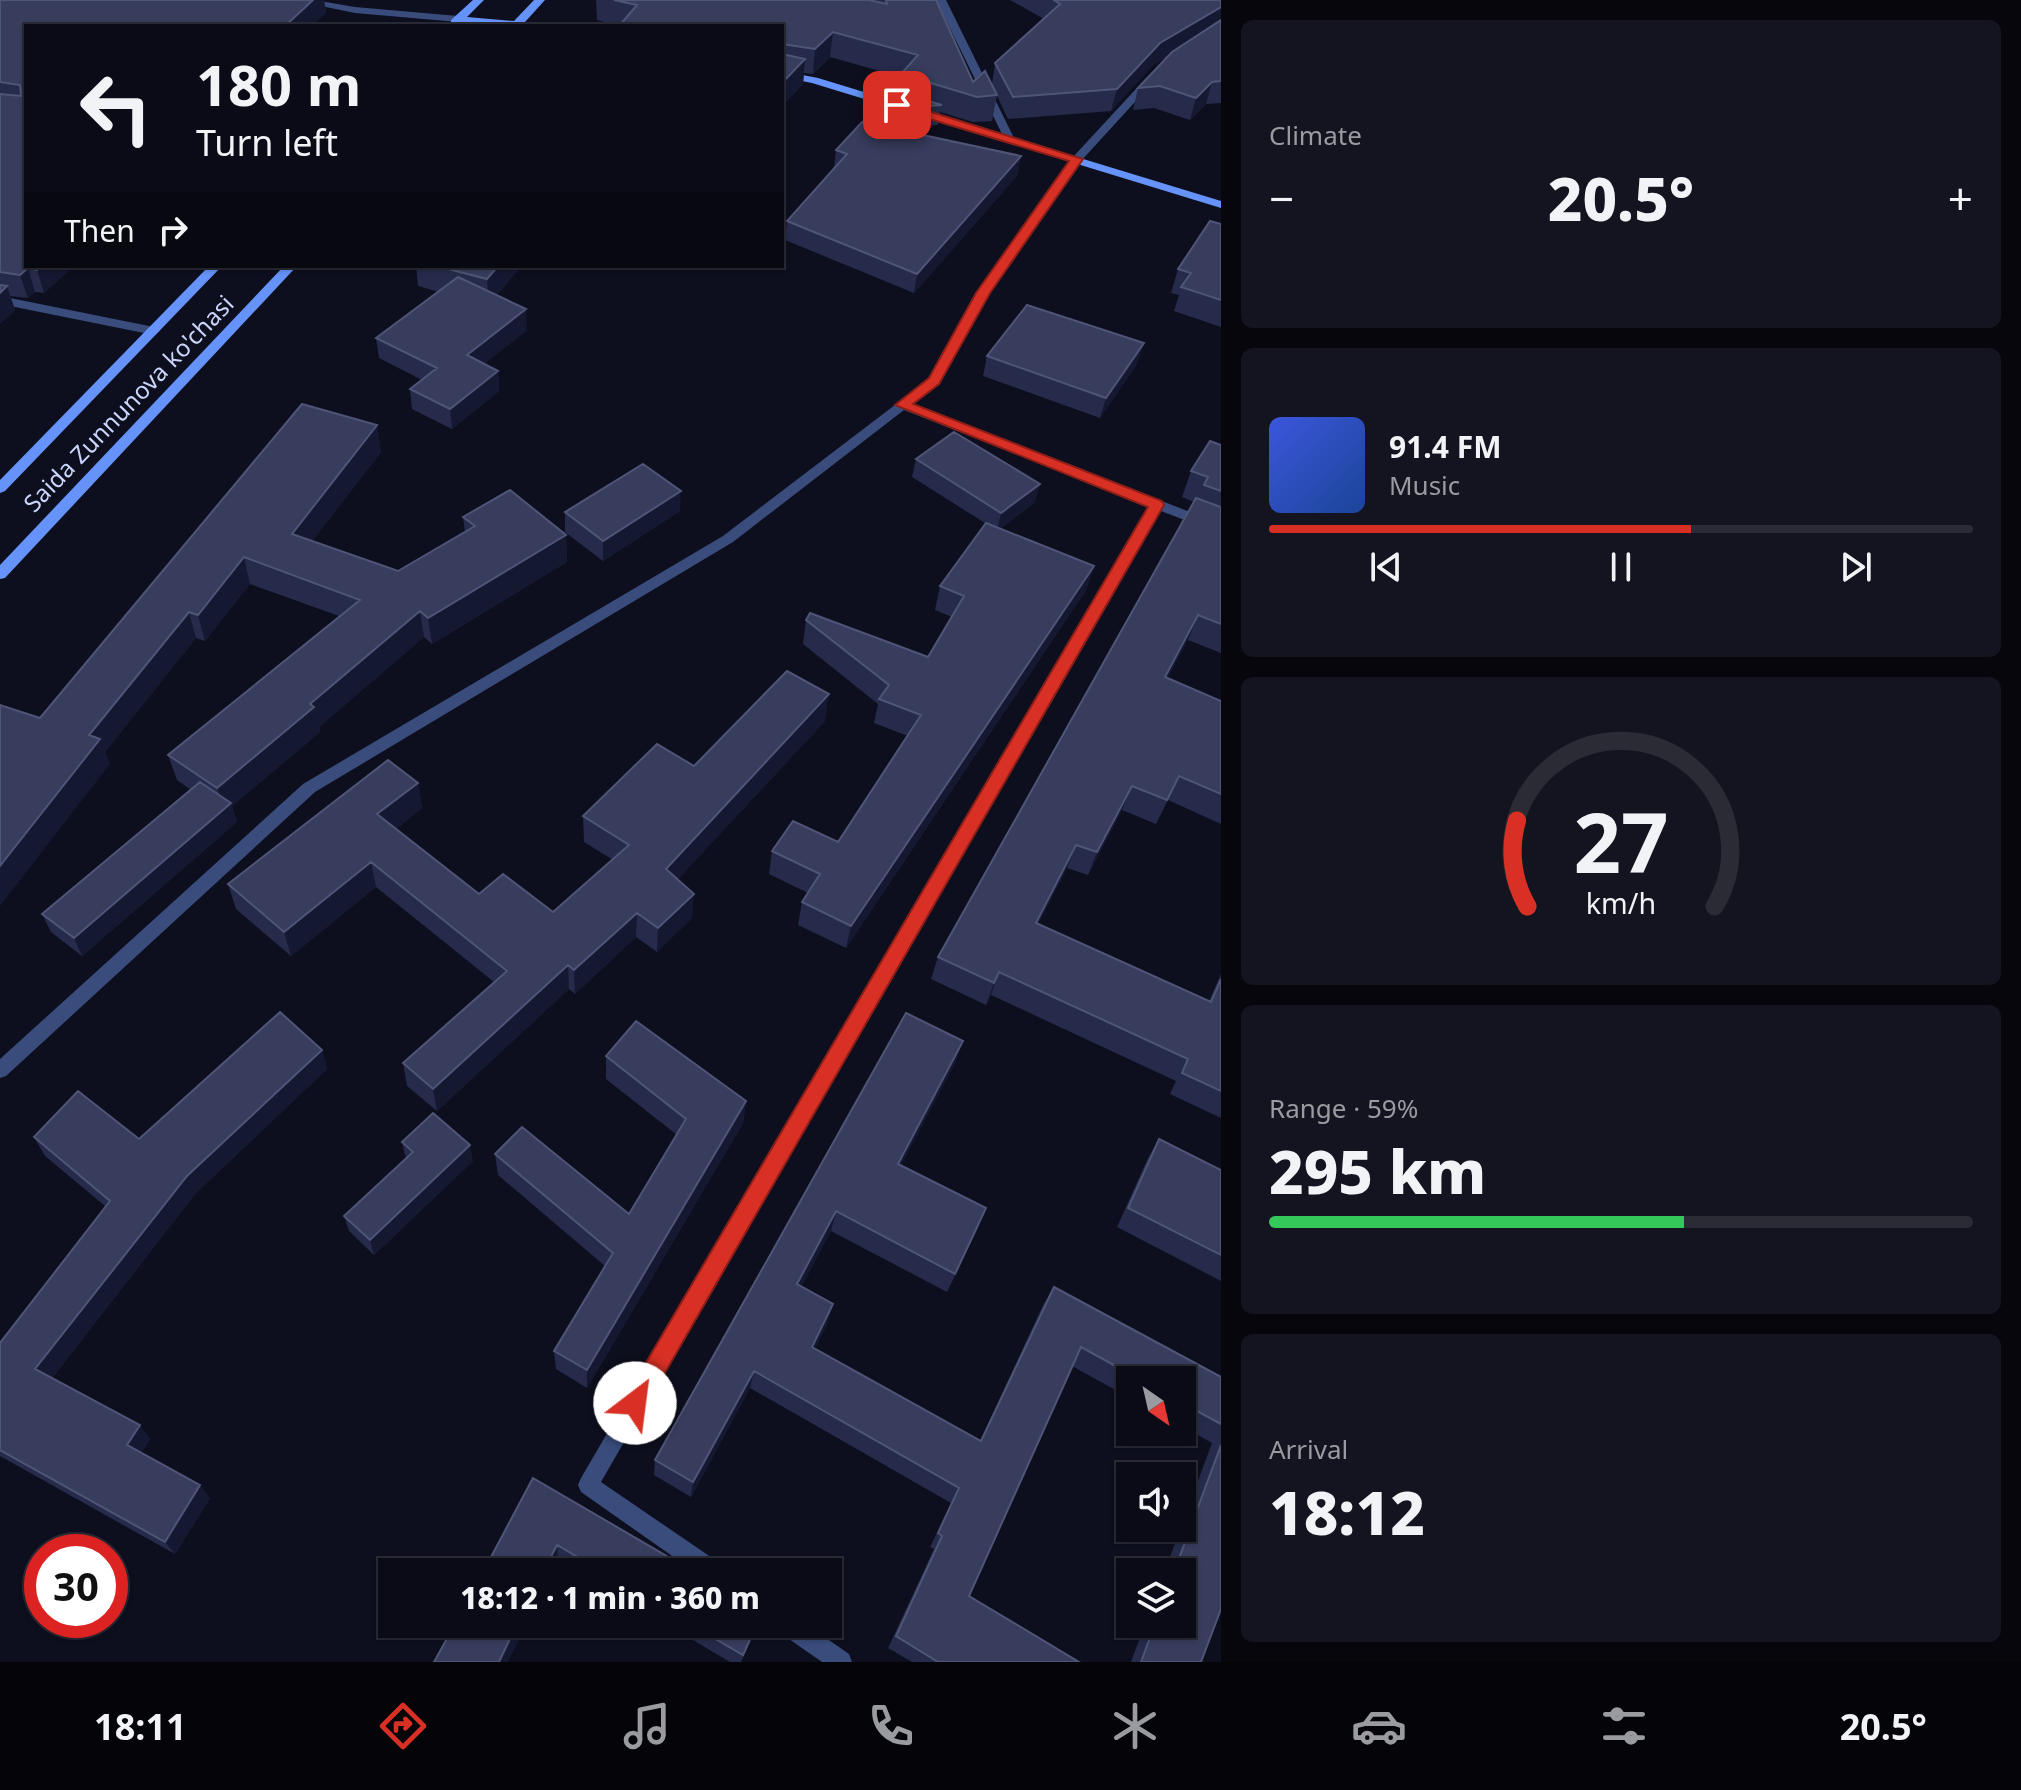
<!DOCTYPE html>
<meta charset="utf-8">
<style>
:root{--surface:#0a0b16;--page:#13141f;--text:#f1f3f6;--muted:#999ba1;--line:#2a2b35;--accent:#d93025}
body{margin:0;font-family:"Noto Sans",sans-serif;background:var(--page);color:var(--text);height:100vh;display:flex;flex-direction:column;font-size:30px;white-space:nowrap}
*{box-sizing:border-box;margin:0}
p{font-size:26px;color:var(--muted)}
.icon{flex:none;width:44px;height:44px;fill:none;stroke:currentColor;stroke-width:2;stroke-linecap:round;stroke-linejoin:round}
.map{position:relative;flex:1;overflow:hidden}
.drawer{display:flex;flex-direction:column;gap:20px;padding:20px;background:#06060c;width:800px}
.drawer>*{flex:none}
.top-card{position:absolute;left:24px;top:24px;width:760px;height:244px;border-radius:0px;box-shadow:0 2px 6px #0004,0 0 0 2px var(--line);background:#0a0b16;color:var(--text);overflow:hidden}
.needle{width:52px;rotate:146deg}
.fabs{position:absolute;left:1116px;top:1366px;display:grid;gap:16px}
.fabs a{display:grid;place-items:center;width:80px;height:80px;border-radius:0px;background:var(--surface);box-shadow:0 2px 6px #0004,0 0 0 2px var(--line);font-size:40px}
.speed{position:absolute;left:24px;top:1534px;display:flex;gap:16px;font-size:40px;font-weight:700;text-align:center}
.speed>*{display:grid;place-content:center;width:104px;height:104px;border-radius:50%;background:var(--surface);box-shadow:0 2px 6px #0004,0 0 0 2px var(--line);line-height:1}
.speed .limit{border:12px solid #d22;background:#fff;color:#111}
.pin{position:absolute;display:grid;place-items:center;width:68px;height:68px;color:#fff;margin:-34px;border-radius:16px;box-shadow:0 4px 12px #0006}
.me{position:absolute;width:88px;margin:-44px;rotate:30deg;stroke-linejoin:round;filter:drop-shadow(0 0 6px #0008)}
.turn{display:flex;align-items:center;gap:28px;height:168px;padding:0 40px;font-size:36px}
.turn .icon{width:104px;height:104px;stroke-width:2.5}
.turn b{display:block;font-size:56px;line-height:68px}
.then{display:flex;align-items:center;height:76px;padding:0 40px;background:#0003;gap:16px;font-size:30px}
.big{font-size:60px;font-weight:800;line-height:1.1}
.drawer .widget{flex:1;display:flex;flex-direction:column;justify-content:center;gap:12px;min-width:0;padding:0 28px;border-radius:12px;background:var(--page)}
.drawer .dial{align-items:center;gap:0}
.dial svg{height:208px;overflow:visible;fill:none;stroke:var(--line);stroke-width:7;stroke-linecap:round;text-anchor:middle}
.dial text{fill:var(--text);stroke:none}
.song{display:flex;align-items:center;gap:24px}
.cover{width:96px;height:96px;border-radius:12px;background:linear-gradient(135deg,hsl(230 70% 55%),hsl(220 70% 35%))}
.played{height:8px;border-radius:4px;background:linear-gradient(90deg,var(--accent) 60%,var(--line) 60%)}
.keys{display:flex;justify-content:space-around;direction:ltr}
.heat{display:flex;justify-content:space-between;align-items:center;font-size:44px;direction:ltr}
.charge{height:12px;border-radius:6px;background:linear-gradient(90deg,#34c759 59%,var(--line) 0)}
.trip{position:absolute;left:378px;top:1558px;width:464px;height:80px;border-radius:0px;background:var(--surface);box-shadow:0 2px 6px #0004,0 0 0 2px var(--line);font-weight:800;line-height:80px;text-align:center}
.tabs{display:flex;height:128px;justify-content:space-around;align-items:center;background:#040409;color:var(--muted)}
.tabs .icon{width:56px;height:56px}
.tabs .selected{color:var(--accent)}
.tabs b{font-size:36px;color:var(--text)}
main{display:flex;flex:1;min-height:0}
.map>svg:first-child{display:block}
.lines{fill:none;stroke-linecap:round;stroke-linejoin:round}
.street{fill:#394c7b;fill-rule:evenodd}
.secondary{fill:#6693f9;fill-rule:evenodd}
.wall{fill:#262b4b}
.shaded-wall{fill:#151831}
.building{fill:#383d5e;stroke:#4f5577;stroke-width:2}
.route{fill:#d93025;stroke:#8d1f18;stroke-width:2}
.labels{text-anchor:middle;stroke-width:6;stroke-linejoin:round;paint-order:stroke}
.street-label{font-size:24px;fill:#cbd6fd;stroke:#0d0f1e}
</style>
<main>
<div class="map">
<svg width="1221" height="1662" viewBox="0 0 1221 1662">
<rect width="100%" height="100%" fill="#0d0f1e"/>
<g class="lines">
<path class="street" d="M292,0H314L355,7L458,16L463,19L458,22L355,13Z
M936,0H946L1014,138L1013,140L1004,138Z
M1147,77L1156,79L1081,161L989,293L938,384L912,404L1221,524V534L1161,511L601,1482L721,1564L724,1572H695L581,1492L578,1485L581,1478L1149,506L904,410L733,542L315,792L6,1076L0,1078V1059L303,784L723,536L929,379L977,293L1073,157Z
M0,296L154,327L160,331L154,335L0,304Z
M776,1624H806L849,1654L852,1662H822L779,1632Z"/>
<path class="secondary" d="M473,0H484L467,17L514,21L534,0H545L525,22L542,26L461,22L451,24V20Z
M782,71L818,78L1221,201V208L812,83L782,77Z
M209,266H222L5,491L0,493V480Z
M284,266H297L5,578L0,579V565Z"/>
</g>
<path class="wall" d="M0,0H324L326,13L26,26V266H74L44,293L35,292L28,298L10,296L15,310L0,324Z
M596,0H936L973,82L992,84L995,63L1044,19L1010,0H1221V103L1206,104L1190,120L1154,108L1133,110L1138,88L1167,57L1154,64L1111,111L1008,119L997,96L992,121L973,122L940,112L938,125L893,128L1021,156L1017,176L914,293L785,240L787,221L834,168L836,150L870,124L872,110L899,92L901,77L830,57L813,74L804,73L803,84L782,106V26H619L597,20Z
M1221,224V327L1174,311L1179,295L1171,293L1178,269Z
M416,266H521L496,296L527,330L484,364L498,371L499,391L452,429L412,409L410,389L422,380L379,358L376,338L439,292L418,286Z
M987,356L1137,364L1100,418L983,376Z
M377,425L381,452L312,541L398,571L465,532L463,517L566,535L567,562L432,644L424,637L319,727L320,732L232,806L237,822L82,956L51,932L42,914L191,790L177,780L168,755L339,616L250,584L205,641L196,638L105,752L110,764L40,718Z
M1221,445V653L1188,640L1167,678L1221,701V824L1168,800L1156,824L1122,810L1088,875L1067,868L1038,924L1209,1001L1221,974V1118L1170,1094L1176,1081L991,995L986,1005L931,979L938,957L1194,502L1182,497L1191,471Z
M916,459L1035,502L1000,529L1094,566L1086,590L846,948L798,925L802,902L808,893L769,874L772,851L838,842L908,736L874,723L878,704L803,644L806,620L928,657L952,617L935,610L940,586L985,523L912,477Z
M680,511L603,561L565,532V512Z
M825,721L678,879L692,918L657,952L636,937L575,994L569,989L437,1111L407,1086L403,1063L494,982L376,887L291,956L236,909L228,884L418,783L422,808L396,829L479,894L553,912L613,860L584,842L583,816L694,766Z
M906,1013L963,1041L955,1063L901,1165L978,1228L947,1292L831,1231L801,1287L828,1322L815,1348L980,1441L1043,1305L1054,1287L1221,1377V1609L1201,1662H1131L1145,1624H1182V1572H1164L1181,1528H1182V1524L1212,1443L1182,1426V1380H1130V1398L1072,1366L969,1596L1079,1662H912L888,1648L934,1549L930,1547L951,1503L750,1388L691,1497L654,1475L655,1460Z
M322,1050L327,1069L195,1194L52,1378L150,1439L141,1453L210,1498L175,1554L0,1456V1343L105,1206L45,1156L34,1137L139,1139Z
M606,1056L746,1101L743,1123L587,1388L556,1369L554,1351L605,1266L498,1175L495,1154L629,1214L677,1135L606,1079Z
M1159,1139L1221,1170V1281L1117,1227L1147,1160Z
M402,1142L473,1161L374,1255L349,1231L344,1216L406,1159Z
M533,1478L694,1572H579L558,1560Z
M666,1624H758L741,1662H730Z"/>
<path class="shaded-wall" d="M313,0H324L326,13L312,26H285Z
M1221,7V24L1154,64L1111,111L1117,89L1160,43Z
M833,32L830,57L813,74L815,49Z
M805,59L803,84L782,106V83Z
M1212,82L1206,104L1190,120L1196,98Z
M1021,156L1017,176L914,293L917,274Z
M40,266H74L44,293L37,270Z
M498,266H521L489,305L487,279Z
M28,268L35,292L28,298L20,275Z
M7,286L15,310L0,324V293Z
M526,309L527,330L469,376L467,355Z
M1144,343L1137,364L1100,418L1106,398Z
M498,371L499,391L452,429L450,409Z
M377,425L381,452L297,561L292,534Z
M1040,484L1035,502L997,531L1001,513Z
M681,491L680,511L603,561V541Z
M566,535L567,562L432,644L428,618Z
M244,557L250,584L205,641L198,615Z
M1094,566L1086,590L846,948L851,926Z
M420,611L424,637L319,727L320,732L232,806L237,822L82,956L74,938L224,810L217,788L310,704Z
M189,612L196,638L105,752L110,764L0,906V866L89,735Z
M1198,615L1188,640L1155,702L1165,677Z
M829,694L825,721L665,893L666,869Z
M418,783L422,808L382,840L377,814Z
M1132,786L1122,810L1088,875L1097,852Z
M1076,845L1067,868L1027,946L1036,923Z
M371,862L376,887L291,956L284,932Z
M694,894L692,918L657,952L658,928Z
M637,913L636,937L575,994L574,970Z
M568,965L569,989L437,1111L433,1089Z
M999,972L991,995L986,1005L994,983Z
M963,1041L955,1063L891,1184L898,1164Z
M322,1050L327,1069L195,1194L47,1384L35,1369L187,1176Z
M746,1101L743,1123L587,1388V1370Z
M470,1145L473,1161L374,1255L370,1240Z
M836,1211L831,1231L793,1303L797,1284Z
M833,1304L828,1322L807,1364L812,1347Z
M754,1371L750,1388L691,1497L693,1482Z
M140,1425L150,1439L137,1459L127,1445Z
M200,1485L210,1498L175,1554L165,1542Z
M557,1545L558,1560L552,1572H543Z
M517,1624H527L508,1662H499Z"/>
<path class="building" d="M0,0H313L285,26H26V266H40L37,270L28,268L20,275L0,272V94L21,96L20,85L0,82Z
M614,0H869L887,4L886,0H936L973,82L985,71L997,95L977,97L901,74L918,55L833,32L815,49L782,44V49V26H619L637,5Z
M1054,0H1221V7L1160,43L1117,89L1013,97L995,63L1060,4Z
M1221,20V81L1212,82L1196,98L1160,86L1138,88L1172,52Z
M782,54L805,59L782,83Z
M891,90L942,105L872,110Z
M862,122L1021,156L917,274L787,221L847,154L836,150Z
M1210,221L1221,224V300L1181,287L1191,273L1178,269Z
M437,266H498L487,279Z
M458,277L526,309L467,355L498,371L450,409L410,389L437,368L376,338Z
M0,285L7,286L0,293Z
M1027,305L1144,343L1106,398L987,356Z
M302,404L377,425L292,534L398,571L475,526L463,517L510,490L566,535L428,618L420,611L310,704L314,707L217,788L168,755L360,600L244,557L198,615L189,612L89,735L100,739L0,866V705L40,718Z
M954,432L1040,484L1001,513L916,459Z
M1210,441L1221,445V491L1204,485L1208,477L1191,471Z
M643,464L681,491L603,541L565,512Z
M1196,498L1221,507V624L1198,615L1165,677L1221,701V794L1179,776L1167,800L1132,786L1097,852L1076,845L1036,923L1211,1002L1221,979V1091L1182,1073L1188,1059L999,972L994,983L938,957Z
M986,523L1094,566L851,926L802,902L820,874L772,851L793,821L838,842L921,715L879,699L889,685L806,620L810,613L928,657L964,596L940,586Z
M787,671L829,694L666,869L694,894L658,928L637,913L574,970L568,965L433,1089L403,1063L507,971L371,862L284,932L228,884L388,760L418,783L377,814L479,894L503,874L553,912L629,845L583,816L657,744L694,766Z
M200,782L231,803L74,938L42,914Z
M280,1012L322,1050L187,1176L35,1369L140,1425L127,1445L200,1485L165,1542L0,1450V1343L110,1201L34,1137L78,1091L139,1139Z
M906,1013L963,1041L898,1164L986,1208L955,1274L836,1211L797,1284L833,1304L812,1347L981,1441L1054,1287L1221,1377V1424L1182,1403V1380H1141L1081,1347L969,1596L1079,1662H938L896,1636L942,1536L938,1533L959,1488L754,1371L693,1482L655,1460Z
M636,1021L746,1101L587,1370L554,1351L613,1253L495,1154L522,1127L629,1214L686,1119L606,1056Z
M433,1113L470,1145L370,1240L344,1216L413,1152L402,1142Z
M1159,1139L1221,1170V1255L1128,1208Z
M1221,1445V1609L1201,1662H1141L1155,1624H1182V1572H1174Z
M533,1478L694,1572H603L557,1545L543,1572H483Z
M455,1624H517L499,1662H434Z
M690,1624H757L743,1655Z"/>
<path class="route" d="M893,103H902L1083,159L990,293L939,384L913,404L1162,501L1164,505L643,1411L635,1414L627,1411L624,1403L627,1395L1148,507L895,405L929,378L976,293L1069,161L893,108Z"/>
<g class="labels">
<g class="street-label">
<text transform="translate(129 404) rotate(-46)" y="8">Saida Zunnunova ko'chasi</text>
</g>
</g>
</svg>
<div class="fabs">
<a><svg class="needle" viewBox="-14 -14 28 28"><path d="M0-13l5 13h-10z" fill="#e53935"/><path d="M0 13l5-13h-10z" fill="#999ba1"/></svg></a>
<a><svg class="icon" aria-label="sound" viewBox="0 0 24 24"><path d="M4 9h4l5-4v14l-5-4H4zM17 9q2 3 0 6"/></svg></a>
<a><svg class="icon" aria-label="layers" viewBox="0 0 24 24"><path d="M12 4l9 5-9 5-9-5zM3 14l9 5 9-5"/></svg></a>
</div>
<div class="speed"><div class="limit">30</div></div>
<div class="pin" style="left:897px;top:105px;background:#d93025"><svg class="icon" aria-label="arrive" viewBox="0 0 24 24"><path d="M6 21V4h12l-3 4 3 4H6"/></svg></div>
<svg class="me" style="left:635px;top:1403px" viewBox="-20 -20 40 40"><circle r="19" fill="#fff"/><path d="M0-13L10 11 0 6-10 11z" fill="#d93025"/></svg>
<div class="trip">18:12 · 1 min · 360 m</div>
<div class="top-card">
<div class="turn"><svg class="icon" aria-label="left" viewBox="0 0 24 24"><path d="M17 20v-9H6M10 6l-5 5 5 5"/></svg><div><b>180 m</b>Turn left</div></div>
<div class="then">Then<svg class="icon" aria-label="right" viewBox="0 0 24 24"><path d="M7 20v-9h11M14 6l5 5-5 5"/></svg></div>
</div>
</div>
<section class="drawer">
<div class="widget"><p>Climate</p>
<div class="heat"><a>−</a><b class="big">20.5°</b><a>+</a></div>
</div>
<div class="widget">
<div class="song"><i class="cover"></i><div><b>91.4 FM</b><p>Music</p></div></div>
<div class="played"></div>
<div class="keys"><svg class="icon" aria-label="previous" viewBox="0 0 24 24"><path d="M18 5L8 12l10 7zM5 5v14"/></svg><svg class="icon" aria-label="pause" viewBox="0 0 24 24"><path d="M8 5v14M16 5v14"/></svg><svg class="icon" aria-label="next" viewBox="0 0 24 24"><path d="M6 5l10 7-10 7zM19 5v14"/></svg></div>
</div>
<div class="widget dial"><svg viewBox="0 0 100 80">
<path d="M14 69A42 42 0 1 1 86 69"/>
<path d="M14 69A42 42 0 0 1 10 36" stroke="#d93025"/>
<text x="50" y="56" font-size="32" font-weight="700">27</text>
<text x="50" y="72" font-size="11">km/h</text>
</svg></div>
<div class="widget"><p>Range · 59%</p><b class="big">295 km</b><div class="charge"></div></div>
<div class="widget"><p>Arrival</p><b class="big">18:12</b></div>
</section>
</main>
<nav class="tabs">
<b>18:11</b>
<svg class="icon selected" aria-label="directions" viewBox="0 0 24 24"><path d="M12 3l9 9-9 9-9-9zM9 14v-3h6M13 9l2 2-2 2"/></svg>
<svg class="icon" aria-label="music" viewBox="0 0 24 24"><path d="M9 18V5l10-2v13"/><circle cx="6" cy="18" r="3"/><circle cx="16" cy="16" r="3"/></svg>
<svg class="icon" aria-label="phone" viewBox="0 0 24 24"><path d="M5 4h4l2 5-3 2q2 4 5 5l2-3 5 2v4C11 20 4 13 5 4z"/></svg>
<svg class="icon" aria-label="climate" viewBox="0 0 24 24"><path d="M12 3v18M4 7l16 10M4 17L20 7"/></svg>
<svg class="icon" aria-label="car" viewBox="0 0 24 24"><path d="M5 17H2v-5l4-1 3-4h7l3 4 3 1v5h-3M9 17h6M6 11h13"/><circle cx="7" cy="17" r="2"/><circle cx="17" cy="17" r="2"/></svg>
<svg class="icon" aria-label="filters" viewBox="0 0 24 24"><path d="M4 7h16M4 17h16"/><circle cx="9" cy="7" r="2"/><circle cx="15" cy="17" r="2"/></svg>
<b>20.5°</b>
</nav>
